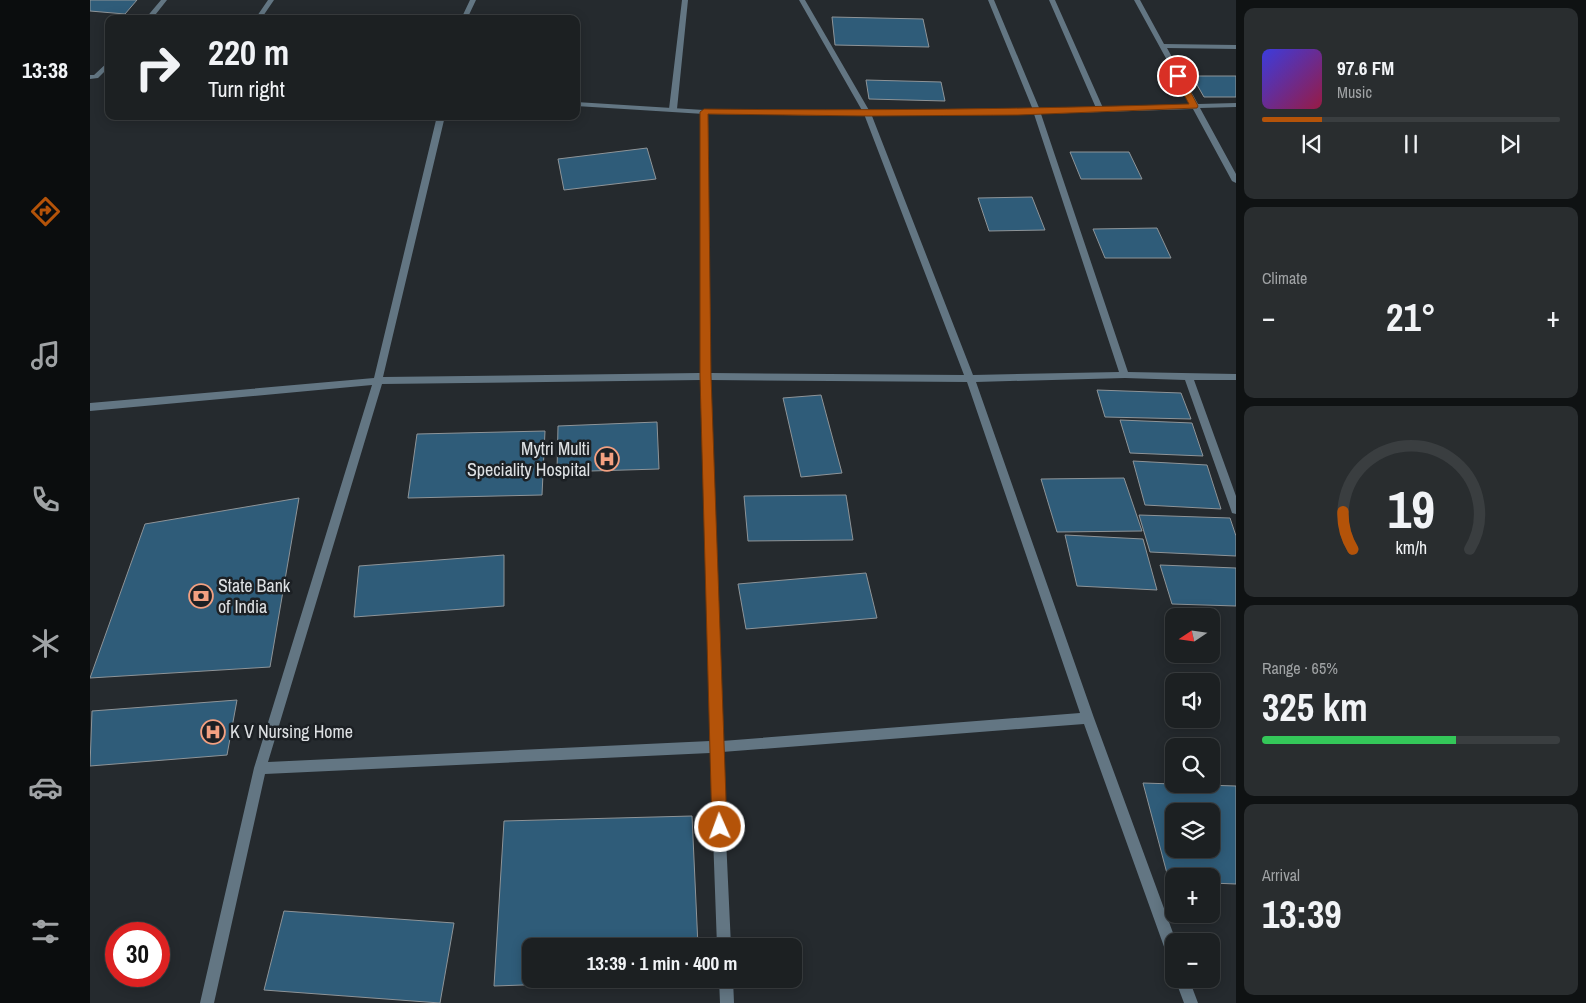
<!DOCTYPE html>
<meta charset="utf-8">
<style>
:root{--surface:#1c2022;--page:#292d2f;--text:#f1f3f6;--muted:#a0a3a5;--line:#3a3e40;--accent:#b45309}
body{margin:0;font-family:"Archivo Narrow",sans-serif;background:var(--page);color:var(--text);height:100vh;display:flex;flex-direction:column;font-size:19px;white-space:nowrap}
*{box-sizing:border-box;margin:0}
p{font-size:16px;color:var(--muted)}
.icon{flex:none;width:28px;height:28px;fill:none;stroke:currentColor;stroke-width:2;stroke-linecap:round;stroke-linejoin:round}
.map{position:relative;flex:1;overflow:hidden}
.drawer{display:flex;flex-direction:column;gap:8px;padding:8px;background:#0f1213;width:350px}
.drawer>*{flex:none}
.banner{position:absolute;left:15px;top:15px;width:475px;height:105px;border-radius:10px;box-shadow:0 2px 12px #0003,0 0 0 1px var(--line);background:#1c2022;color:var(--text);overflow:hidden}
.needle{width:32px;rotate:257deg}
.fabs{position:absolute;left:1075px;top:608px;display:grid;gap:10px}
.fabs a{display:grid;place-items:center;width:55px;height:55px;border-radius:10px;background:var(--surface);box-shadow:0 2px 12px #0003,0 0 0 1px var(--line);font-size:25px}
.speed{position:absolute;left:15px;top:922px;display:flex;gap:10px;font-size:25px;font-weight:700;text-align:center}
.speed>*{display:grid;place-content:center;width:65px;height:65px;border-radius:50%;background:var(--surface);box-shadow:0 2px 12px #0003,0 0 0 1px var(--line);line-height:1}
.speed .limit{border:8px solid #d22;background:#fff;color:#111}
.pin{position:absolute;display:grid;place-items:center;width:42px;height:42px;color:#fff;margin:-21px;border:2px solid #fff;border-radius:50%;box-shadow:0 1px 5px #0007}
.me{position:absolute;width:55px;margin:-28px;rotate:358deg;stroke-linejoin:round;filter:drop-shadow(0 0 4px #0008)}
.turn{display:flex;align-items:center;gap:18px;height:105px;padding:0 20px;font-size:22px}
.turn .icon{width:65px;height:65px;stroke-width:2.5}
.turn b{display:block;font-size:35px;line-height:42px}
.big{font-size:38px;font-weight:700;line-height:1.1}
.drawer .tile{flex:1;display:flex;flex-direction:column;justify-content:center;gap:8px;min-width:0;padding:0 18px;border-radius:10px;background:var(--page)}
.drawer .dial{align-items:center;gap:0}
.dial svg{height:130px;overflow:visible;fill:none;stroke:var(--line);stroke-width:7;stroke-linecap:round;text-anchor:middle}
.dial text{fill:var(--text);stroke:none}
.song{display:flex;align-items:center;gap:15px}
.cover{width:60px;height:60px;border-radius:8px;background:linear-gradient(135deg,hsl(240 70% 55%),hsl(340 70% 35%))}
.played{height:5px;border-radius:2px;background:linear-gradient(90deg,var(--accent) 20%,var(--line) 20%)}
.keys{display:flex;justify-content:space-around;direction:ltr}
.heat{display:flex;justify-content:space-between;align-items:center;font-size:28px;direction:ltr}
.charge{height:8px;border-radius:4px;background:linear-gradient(90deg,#34c759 65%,var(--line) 0)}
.trip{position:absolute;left:432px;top:938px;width:280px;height:50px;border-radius:10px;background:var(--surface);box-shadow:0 2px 12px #0003,0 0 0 1px var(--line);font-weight:700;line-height:50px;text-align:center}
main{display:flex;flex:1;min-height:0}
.tab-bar{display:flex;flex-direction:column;width:90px;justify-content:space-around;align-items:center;background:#0b0d0e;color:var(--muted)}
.tab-bar .icon{width:35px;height:35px}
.tab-bar .active{color:var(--accent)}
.tab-bar b{font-size:22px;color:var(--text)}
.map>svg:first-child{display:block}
.building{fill:#2f5c79;stroke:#8e9498;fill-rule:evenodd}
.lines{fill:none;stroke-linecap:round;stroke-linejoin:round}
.minor{fill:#637683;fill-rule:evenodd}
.tertiary{fill:#637683;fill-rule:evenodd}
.route{fill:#b45309;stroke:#753606}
.labels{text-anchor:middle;stroke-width:5;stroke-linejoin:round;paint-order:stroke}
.poi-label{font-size:18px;fill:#dee1e4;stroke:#1c2024;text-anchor:start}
</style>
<main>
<nav class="tab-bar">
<b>13:38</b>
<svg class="icon active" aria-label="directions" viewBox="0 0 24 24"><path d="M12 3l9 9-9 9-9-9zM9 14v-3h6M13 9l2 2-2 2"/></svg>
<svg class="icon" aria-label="music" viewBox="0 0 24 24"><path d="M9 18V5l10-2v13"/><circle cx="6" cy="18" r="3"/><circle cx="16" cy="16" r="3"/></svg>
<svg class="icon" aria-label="phone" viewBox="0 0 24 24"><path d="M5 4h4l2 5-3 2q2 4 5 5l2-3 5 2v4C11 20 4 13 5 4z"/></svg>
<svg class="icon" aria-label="climate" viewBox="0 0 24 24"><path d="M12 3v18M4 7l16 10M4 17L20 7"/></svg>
<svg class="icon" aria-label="car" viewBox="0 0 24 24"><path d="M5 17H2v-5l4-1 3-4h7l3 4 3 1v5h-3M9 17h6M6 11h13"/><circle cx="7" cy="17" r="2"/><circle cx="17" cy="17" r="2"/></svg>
<svg class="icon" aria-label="filters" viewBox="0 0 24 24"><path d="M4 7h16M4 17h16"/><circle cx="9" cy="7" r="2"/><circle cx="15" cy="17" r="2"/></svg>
</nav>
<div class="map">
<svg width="1146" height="1003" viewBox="0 0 1146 1003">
<rect width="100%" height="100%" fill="#252a2e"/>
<path class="building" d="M0,0H47L35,14L0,11Z
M742,17L833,19L839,47L745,45Z
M1102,76H1146V97H1114Z
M776,80L851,82L855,101L779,99Z
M557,148L566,179L474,190L468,159Z
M980,152H1039L1052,179H991Z
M942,197L955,230L899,231L888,198Z
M1067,228L1081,258H1015L1003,229Z
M1007,390L1091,393L1101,419L1015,417Z
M731,395L752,473L711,477L693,398Z
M1030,420L1102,423L1113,456L1040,453Z
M567,422L569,469L467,472L468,426Z
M455,431L452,495L318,498L327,434Z
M1043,461L1117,465L1131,509L1055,505Z
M1034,478L1052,531L967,532L951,479Z
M756,495L763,540L658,541L654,496Z
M209,498L180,667L0,678L55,524Z
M1049,515L1140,518L1146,536V556L1060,552Z
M975,535L1053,539L1067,590L987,586Z
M414,555V606L264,617L269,566Z
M1070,565L1146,568V606L1082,604Z
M776,573L787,618L656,629L648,584Z
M147,700L137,755L0,766L2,711Z
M1053,783L1146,786V884L1121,883V876H1084V881H1079ZM1084,811H1121V849H1084Z
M602,816L608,946H441V979H610L404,986L414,821Z
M194,911L364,923L350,1003L174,990Z"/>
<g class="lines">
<path class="minor" d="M178,0H184L171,19H165Z
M380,0H386L377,19H371Z
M592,0H598L587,109L583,111L579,109Z
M709,0H715L780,112L943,110L898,0H904L950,110L1006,108L959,0H965L1013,108L1101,104L1044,0H1050L1074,44L1146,45V49L1077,48L1108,104L1146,103V107L1110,108L1146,174V183L1142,181L1103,109L951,114L1038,372L1146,374V380H1104L1146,496V514L1142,513L1141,510L1095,380L1035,378L886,382L1004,718L1086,941H1084V962L1079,960L1077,955L994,724L632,752L641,946H627L620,753L175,774L124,1003H110L164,768L282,385L0,411V403L284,378L347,116H355L293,377L610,373V112L614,110L618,112L620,373L874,375L774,114ZM944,114L1029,372L883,375L782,116ZM611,380L620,741L178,762L292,384ZM620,380L877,382L990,713L632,741Z
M629,979H643L644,1003H630Z
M1085,979H1099L1108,1003H1094Z"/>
<path class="tertiary" d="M71,0H77L62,19H55Z
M19,61V67L8,78L0,79V75H4Z
M486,102L614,110L778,112L782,114L778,116L614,114L486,106Z"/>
</g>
<path class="route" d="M1088,74L1092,76L1108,106L1107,108L928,115L778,116L618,114L621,376L637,827L634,832L630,834L625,832L622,827L610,376V112L614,109C776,111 937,109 1099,104L1084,76Z"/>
<defs>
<g id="hospital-ring" transform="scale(1.25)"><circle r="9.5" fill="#1c2024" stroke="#f3a081" stroke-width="1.5"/><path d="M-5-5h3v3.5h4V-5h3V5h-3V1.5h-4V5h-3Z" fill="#f3a081"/></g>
<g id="bank-ring" transform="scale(1.25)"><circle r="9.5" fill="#1c2024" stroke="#f3a081" stroke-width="1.5"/><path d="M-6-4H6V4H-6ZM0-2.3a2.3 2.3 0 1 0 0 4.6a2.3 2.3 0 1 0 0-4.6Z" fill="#f3a081"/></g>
</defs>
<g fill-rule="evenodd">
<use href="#hospital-ring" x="517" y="459"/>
<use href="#bank-ring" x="111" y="596"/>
<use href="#hospital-ring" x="123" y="732"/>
</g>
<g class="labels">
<g class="poi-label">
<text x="500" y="455" text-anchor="end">Mytri Multi<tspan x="500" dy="21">Speciality Hospital</tspan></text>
<text x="128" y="592">State Bank<tspan x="128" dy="21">of India</tspan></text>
<text x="140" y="738">K V Nursing Home</text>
</g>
</g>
</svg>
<div class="fabs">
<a><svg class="needle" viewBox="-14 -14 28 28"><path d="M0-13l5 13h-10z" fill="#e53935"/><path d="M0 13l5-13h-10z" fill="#a0a3a5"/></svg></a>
<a><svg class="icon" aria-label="sound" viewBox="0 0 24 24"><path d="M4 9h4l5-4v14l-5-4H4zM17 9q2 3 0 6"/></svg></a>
<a><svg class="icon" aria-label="search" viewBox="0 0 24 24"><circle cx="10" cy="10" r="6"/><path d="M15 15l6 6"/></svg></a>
<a><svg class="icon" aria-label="layers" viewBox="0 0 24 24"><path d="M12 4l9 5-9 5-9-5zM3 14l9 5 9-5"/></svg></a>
<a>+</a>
<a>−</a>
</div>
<div class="speed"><div class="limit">30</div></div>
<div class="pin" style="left:1088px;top:76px;background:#d93025"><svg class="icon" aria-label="arrive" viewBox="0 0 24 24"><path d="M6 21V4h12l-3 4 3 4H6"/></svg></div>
<svg class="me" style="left:630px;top:827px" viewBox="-20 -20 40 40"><circle r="17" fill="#b45309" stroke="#fff" stroke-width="3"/><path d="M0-11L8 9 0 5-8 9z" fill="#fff"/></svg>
<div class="trip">13:39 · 1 min · 400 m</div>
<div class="banner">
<div class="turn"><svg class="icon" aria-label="right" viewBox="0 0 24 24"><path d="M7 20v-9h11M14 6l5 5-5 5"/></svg><div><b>220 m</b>Turn right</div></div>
</div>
</div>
<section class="drawer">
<div class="tile">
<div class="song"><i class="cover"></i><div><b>97.6 FM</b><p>Music</p></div></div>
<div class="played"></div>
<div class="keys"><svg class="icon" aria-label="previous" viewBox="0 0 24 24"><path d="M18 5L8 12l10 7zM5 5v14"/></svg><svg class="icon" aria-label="pause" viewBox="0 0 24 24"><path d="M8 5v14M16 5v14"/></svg><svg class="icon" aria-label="next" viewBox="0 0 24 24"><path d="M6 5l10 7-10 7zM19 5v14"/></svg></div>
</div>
<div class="tile"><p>Climate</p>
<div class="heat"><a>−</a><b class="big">21°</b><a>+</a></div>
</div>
<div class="tile dial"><svg viewBox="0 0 100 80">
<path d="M14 69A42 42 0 1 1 86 69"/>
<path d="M14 69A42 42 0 0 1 8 46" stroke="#b45309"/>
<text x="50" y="56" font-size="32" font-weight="700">19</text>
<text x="50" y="72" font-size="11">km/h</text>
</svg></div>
<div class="tile"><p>Range · 65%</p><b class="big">325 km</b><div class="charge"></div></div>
<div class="tile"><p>Arrival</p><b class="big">13:39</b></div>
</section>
</main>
